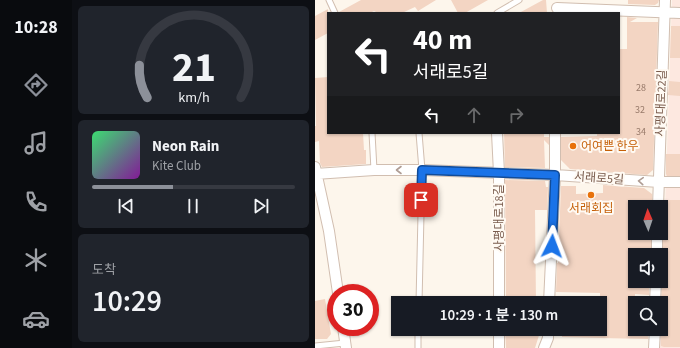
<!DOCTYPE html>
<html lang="ko">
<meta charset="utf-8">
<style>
:root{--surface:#171b24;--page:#20242c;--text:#f1f3f6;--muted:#9ea1a6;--line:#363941;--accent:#8c9099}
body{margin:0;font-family:"Source Sans 3","Noto Sans KR",sans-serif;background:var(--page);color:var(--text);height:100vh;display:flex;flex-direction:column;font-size:15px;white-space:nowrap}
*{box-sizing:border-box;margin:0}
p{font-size:13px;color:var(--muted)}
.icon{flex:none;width:22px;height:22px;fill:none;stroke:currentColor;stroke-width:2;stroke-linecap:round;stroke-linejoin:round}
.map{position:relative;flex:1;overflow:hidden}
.panel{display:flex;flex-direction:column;gap:6px;padding:6px;background:#0d0f14;width:243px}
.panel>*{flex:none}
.hud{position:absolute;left:12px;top:12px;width:293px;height:122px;border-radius:0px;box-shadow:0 1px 3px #0004;background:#202124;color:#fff;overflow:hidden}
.needle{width:26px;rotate:358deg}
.fabs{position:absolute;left:313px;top:200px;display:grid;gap:8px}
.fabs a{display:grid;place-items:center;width:40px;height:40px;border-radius:0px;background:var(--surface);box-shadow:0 1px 3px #0004;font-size:20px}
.speed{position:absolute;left:12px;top:284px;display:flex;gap:8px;font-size:20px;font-weight:700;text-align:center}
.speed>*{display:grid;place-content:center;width:52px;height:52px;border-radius:50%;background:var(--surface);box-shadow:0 1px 3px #0004;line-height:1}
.speed .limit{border:6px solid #d22;background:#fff;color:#111}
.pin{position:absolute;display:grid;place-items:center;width:34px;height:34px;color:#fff;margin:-17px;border-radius:8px;box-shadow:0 2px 6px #0006}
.me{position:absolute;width:44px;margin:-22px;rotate:3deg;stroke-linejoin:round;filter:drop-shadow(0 0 3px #0008)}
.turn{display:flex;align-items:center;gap:14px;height:84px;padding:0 20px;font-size:18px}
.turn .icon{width:52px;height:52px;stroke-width:2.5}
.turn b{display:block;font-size:28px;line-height:34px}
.lanes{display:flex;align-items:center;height:38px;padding:0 20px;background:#0003;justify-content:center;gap:20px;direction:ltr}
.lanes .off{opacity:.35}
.big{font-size:30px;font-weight:600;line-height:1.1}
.panel .tile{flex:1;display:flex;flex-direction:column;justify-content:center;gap:6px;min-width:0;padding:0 14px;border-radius:6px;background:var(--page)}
.panel .dial{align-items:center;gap:0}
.dial svg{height:104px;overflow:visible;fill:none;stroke:var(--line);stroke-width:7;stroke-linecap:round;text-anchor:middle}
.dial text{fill:var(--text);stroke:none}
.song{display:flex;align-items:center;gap:12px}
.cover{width:48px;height:48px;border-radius:6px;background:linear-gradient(135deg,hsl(140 70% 55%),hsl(290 70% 35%))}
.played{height:4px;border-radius:2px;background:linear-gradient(90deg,var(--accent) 40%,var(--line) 40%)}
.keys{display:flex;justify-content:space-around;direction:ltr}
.trip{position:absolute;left:76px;top:296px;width:216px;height:40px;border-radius:0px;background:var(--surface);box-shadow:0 1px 3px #0004;font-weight:600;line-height:40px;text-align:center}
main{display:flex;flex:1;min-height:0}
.tabs{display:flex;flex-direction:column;width:72px;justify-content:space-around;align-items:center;background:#090b0e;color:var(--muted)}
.tabs .icon{width:28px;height:28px}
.tabs .active{color:var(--accent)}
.tabs b{font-size:18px;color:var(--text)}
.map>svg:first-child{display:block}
.commercial{fill:#fde8e0}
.building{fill:#f3d5c3}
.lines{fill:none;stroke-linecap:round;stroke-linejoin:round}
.service-casing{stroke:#d1beb0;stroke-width:7}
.minor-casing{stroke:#d1beb0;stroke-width:12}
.service{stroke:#fff;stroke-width:5}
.minor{stroke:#fff;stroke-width:10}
.oneway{stroke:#af9d94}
.route-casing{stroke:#114b97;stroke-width:10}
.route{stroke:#1a73e8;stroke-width:7}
.food-dot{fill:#e8710a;stroke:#fffaf3;stroke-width:1.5}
.labels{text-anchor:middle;stroke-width:4;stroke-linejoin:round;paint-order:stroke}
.number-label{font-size:10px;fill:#987a6a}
.street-label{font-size:12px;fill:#7a5c4d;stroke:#fffaf3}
.food-label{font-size:12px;fill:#c56008;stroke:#fffaf3;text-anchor:start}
</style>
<main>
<nav class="tabs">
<b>10:28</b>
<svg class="icon active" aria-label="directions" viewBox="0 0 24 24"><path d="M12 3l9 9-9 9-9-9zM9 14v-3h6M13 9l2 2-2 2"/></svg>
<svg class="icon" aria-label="music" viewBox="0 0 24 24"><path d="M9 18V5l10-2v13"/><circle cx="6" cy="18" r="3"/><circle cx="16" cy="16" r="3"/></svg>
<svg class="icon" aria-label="phone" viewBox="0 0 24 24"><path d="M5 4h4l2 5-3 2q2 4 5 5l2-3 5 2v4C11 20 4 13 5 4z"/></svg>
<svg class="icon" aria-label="climate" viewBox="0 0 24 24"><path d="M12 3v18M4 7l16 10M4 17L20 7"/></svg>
<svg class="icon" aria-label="car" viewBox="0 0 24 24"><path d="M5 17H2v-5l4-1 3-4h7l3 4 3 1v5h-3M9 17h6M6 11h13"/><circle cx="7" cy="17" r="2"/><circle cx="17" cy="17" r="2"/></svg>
</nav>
<section class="panel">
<div class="tile dial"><svg viewBox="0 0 100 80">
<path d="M14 69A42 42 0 1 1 86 69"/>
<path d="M14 69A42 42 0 0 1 8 44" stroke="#8c9099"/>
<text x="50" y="56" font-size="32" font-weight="700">21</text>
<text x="50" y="72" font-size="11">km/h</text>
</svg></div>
<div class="tile">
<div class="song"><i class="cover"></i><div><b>Neon Rain</b><p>Kite Club</p></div></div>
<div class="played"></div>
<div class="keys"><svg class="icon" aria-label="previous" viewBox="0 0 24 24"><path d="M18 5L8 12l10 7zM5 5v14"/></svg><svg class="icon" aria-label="pause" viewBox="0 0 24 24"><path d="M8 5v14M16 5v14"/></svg><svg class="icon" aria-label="next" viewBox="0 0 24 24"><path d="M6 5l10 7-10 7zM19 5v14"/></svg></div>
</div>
<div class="tile"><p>도착</p><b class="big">10:29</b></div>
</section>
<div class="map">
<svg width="365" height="348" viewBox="0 0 365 348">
<rect width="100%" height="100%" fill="#fdf6ec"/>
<path class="commercial" d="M357,0H365V348H345V329H346Z"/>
<path class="building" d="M46,0H121L103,11L100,7L87,13H63L59,11L55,13H24V12Z
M136,0H173L150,13H143Z
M228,0H231L232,13H204Z
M313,0H344L343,3L340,5L313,4Z
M13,9V33L0,40V16Z
M312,17L322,18L315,22H343L338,170L332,175L255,169L246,160V137L282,136V133H304V49H312Z
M356,26H365V58H355Z
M13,77V133H48L49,150H51V164L7,167L5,163L4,141L0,142V126H1L0,78Z
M354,81L365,82V96L353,95Z
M189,133H229V137H234V145L229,140L230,168L190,167Z
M351,154H365V176H352L351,174Z
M190,180L230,181L231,187H233L232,210H220L221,303H191Z
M288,185L329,188L337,194V207H320V233H336V253L320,252V281H334V295L320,294V329H333V339L285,338V333V338L247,337V329H285V293L241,292L242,263H243L246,186H261V194L288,193Z
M350,200H365V347H349L346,346V305L347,281V259L348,255V211L349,208Z
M10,299L16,334L12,339H0V301Z
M190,329H226L220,348H191Z"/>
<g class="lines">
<g class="service-casing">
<path id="service" d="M14,0L20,13
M182,13L204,0
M57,133L59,170
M104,303L107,170L104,133
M0,346L30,343
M103,348V329"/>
</g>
<g class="minor-casing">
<path id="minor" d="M242,8L365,13
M182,133L184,173V303
M0,167L14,231L23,293
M0,174L59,170H107L240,175L344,182H365
M343,207L350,0
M342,255V233
M234,303L240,175V133
M340,303L341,281
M28,327L31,348
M184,329V348
M229,348L233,338V329
M339,348L340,329"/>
</g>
<use href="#service" class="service"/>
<use href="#minor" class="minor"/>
</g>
<defs><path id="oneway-chevron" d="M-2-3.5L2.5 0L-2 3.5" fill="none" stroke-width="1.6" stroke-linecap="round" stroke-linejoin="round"/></defs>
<g class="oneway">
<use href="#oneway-chevron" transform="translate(84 170) rotate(-180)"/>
<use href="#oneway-chevron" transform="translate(326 181) rotate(-176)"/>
</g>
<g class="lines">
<g class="route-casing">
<path id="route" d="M106,200L107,170L240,175L237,246"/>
</g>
<use href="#route" class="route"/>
</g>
<g class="food-dot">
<circle cx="258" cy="146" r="4"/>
<circle cx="276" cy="195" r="4"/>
</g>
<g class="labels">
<g class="number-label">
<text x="326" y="91">28</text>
<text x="325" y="113">32</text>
<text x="326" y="135">34</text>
</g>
<g class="street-label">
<text transform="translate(346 103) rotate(-88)" y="4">사평대로22길</text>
<text transform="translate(284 178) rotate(4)" y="4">서래로5길</text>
<text transform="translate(184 218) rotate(-90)" y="4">사평대로18길</text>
</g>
<g class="food-label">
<text x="266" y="150">어여쁜 한우</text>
<text x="276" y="212" text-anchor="middle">서래회집</text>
</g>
</g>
</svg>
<div class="fabs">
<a><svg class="needle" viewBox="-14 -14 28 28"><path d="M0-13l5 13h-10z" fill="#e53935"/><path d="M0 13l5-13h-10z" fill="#9ea1a6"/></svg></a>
<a><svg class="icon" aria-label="sound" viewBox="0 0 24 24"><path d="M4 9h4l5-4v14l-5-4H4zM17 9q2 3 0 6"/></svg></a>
<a><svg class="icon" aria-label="search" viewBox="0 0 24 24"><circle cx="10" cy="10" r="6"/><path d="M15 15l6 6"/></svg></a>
</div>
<div class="speed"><div class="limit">30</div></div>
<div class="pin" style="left:106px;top:200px;background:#d93025"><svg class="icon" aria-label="arrive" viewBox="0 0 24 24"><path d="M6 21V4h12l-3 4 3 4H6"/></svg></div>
<svg class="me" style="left:237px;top:246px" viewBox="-20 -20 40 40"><path d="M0-17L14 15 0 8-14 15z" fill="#1a73e8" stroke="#fff" stroke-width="4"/></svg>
<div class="trip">10:29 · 1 분 · 130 m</div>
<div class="hud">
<div class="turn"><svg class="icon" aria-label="left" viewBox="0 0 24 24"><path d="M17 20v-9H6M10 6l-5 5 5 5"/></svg><div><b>40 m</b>서래로5길</div></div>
<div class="lanes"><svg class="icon" aria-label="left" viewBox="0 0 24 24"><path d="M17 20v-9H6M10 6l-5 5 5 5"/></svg><svg class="icon off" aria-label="ahead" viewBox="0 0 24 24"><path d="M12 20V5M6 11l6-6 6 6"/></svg><svg class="icon off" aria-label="right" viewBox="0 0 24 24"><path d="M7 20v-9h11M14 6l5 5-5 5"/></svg></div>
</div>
</div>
</main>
